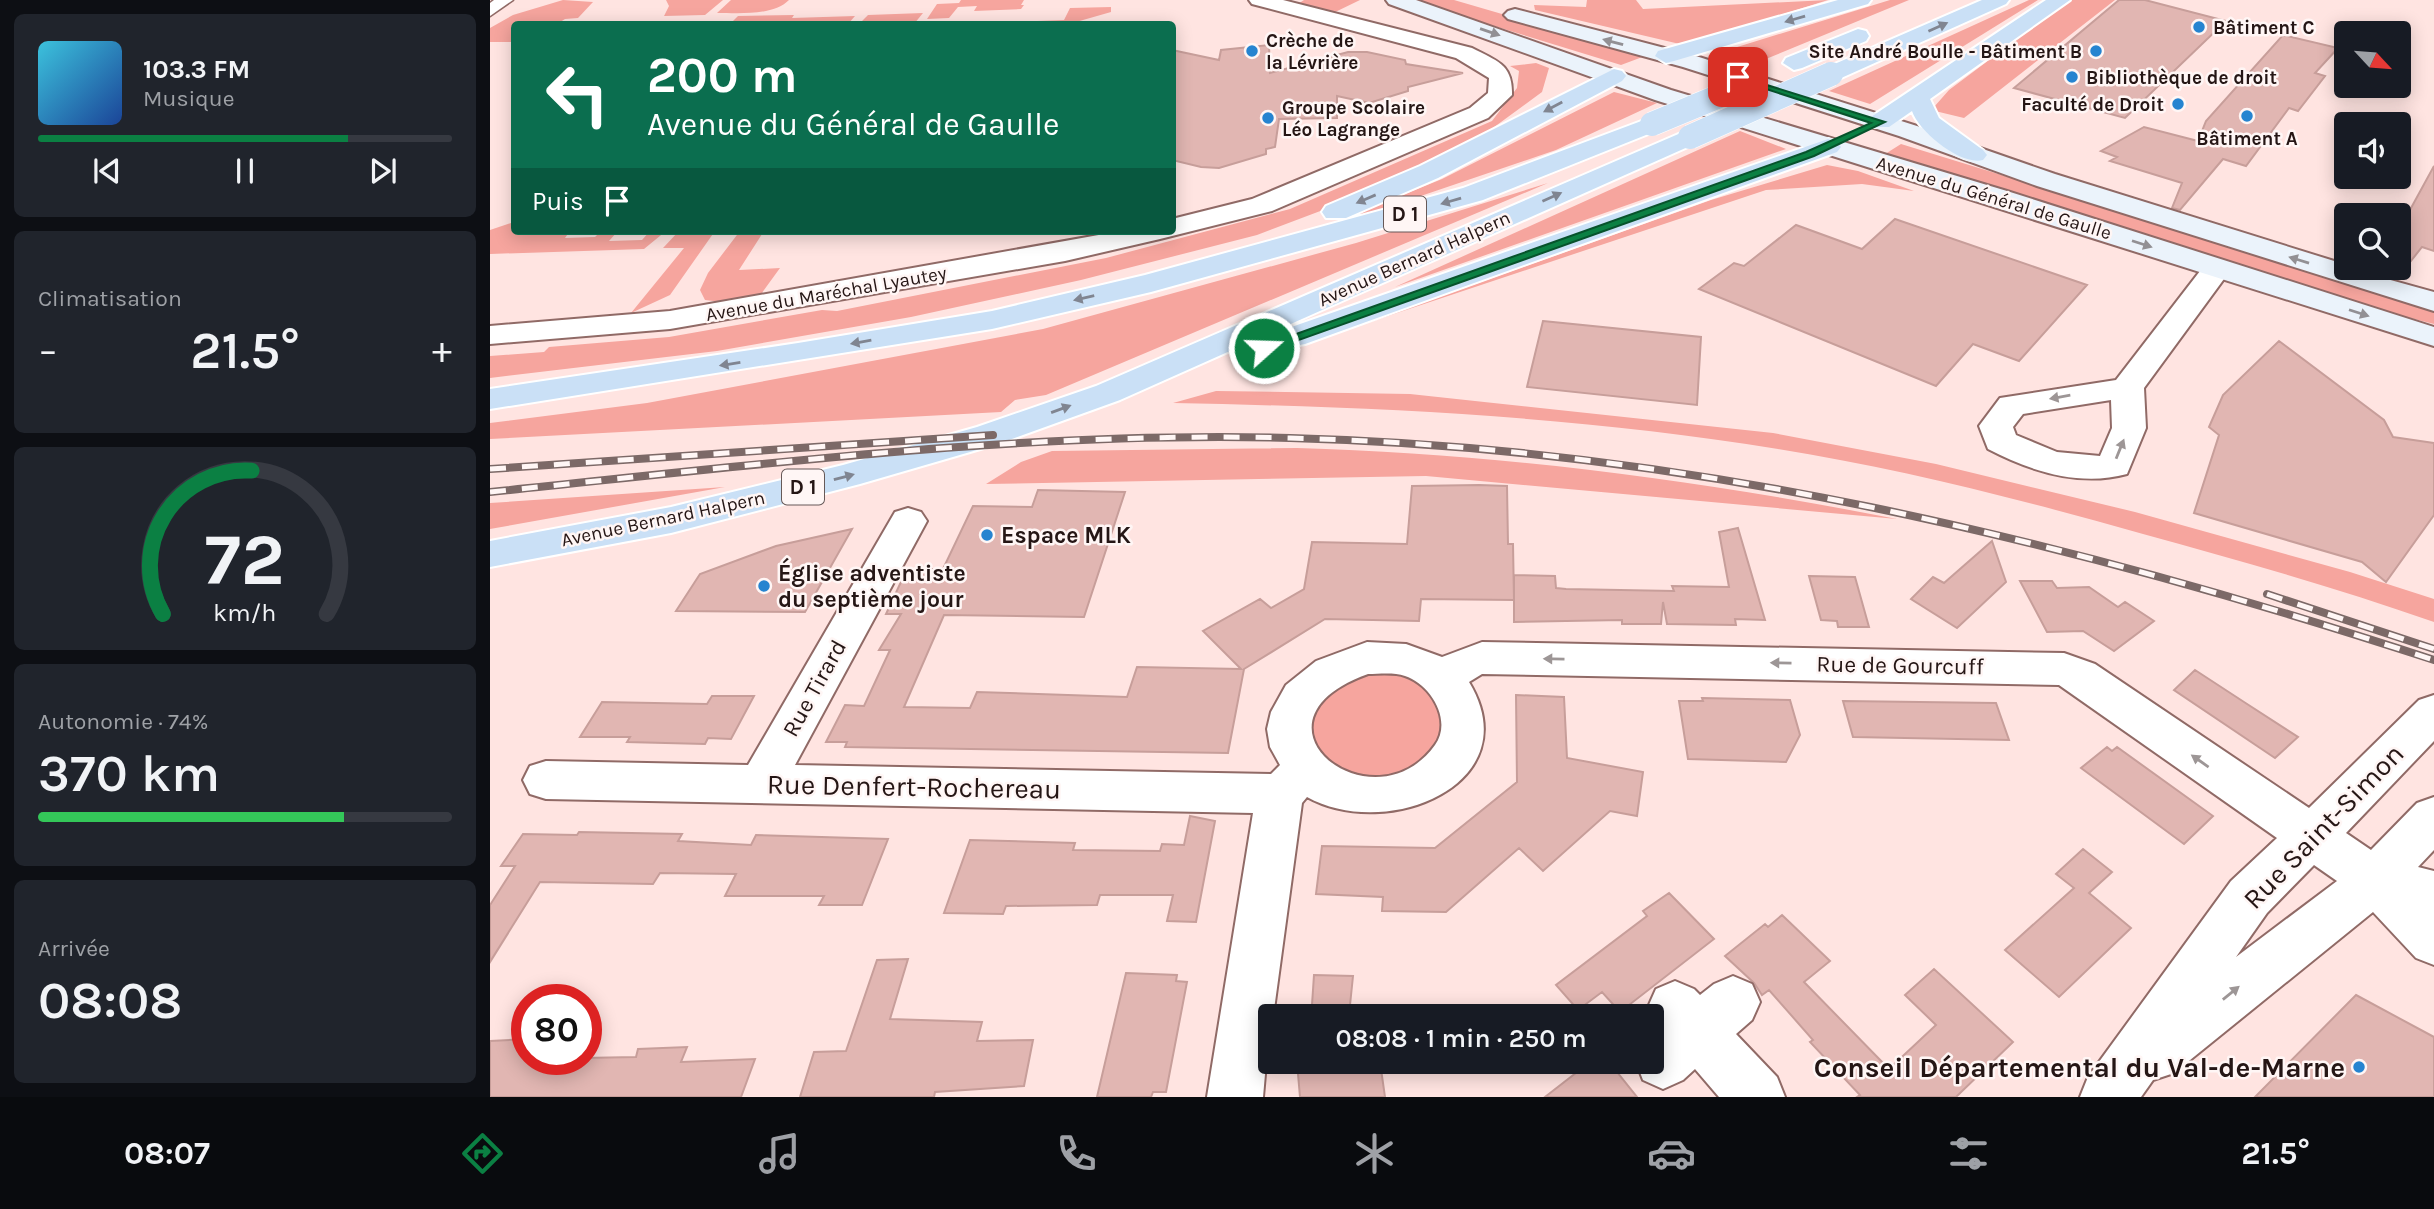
<!DOCTYPE html>
<html lang="fr">
<meta charset="utf-8">
<style>
:root{--surface:#171b24;--page:#20242c;--text:#f1f3f6;--muted:#9ea1a6;--line:#363941;--accent:#0b8043}
body{margin:0;font-family:Karla,sans-serif;background:var(--page);color:var(--text);height:100vh;display:flex;flex-direction:column;font-size:26px;white-space:nowrap}
*{box-sizing:border-box;margin:0}
p{font-size:23px;color:var(--muted)}
.icon{flex:none;width:38px;height:38px;fill:none;stroke:currentColor;stroke-width:2;stroke-linecap:round;stroke-linejoin:round}
.map{position:relative;flex:1;overflow:hidden}
.drawer{display:flex;flex-direction:column;gap:14px;padding:14px;background:#0d0f14;width:490px}
.drawer>*{flex:none}
.top-card{position:absolute;left:21px;top:21px;width:665px;height:214px;border-radius:7px;box-shadow:0 4px 18px #0003;background:#0b6e4f;color:#fff;overflow:hidden}
.needle{width:46px;rotate:116deg}
.buttons{position:absolute;left:1844px;top:21px;display:grid;gap:14px}
.buttons a{display:grid;place-items:center;width:77px;height:77px;border-radius:7px;background:var(--surface);box-shadow:0 4px 18px #0003;font-size:35px}
.speed{position:absolute;left:21px;top:984px;display:flex;gap:14px;font-size:35px;font-weight:700;text-align:center}
.speed>*{display:grid;place-content:center;width:91px;height:91px;border-radius:50%;background:var(--surface);box-shadow:0 4px 18px #0003;line-height:1}
.speed .limit{border:10px solid #d22;background:#fff;color:#111}
.pin{position:absolute;display:grid;place-items:center;width:60px;height:60px;color:#fff;margin:-30px;border-radius:14px;box-shadow:0 4px 10px #0006}
.me{position:absolute;width:77px;margin:-38px;rotate:70deg;stroke-linejoin:round;filter:drop-shadow(0 0 5px #0008)}
.turn{display:flex;align-items:center;gap:24px;height:147px;padding:0 21px;font-size:32px}
.turn .icon{width:91px;height:91px;stroke-width:2.5}
.turn b{display:block;font-size:49px;line-height:60px}
.then{display:flex;align-items:center;height:66px;padding:0 21px;background:#0003;gap:14px;font-size:26px}
.big{font-size:52px;font-weight:600;line-height:1.1}
.drawer .widget{flex:1;display:flex;flex-direction:column;justify-content:center;gap:10px;min-width:0;padding:0 24px;border-radius:10px;background:var(--page)}
.drawer .dial{align-items:center;gap:0}
.dial svg{height:182px;overflow:visible;fill:none;stroke:var(--line);stroke-width:7;stroke-linecap:round;text-anchor:middle}
.dial text{fill:var(--text);stroke:none}
.song{display:flex;align-items:center;gap:21px}
.cover{width:84px;height:84px;border-radius:10px;background:linear-gradient(135deg,hsl(190 70% 55%),hsl(220 70% 35%))}
.played{height:7px;border-radius:4px;background:linear-gradient(90deg,var(--accent) 75%,var(--line) 75%)}
.keys{display:flex;justify-content:space-around;direction:ltr}
.heat{display:flex;justify-content:space-between;align-items:center;font-size:38px;direction:ltr}
.charge{height:10px;border-radius:5px;background:linear-gradient(90deg,#34c759 74%,var(--line) 0)}
.trip{position:absolute;left:768px;top:1004px;width:406px;height:70px;border-radius:7px;background:var(--surface);box-shadow:0 4px 18px #0003;font-weight:600;line-height:70px;text-align:center}
.tab-bar{display:flex;height:112px;justify-content:space-around;align-items:center;background:#090b0e;color:var(--muted)}
.tab-bar .icon{width:49px;height:49px}
.tab-bar .current{color:var(--accent)}
.tab-bar b{font-size:32px;color:var(--text)}
main{display:flex;flex:1;min-height:0}
.map>svg:first-child{display:block}
.green{fill:#f6a59e}
.building{fill:#e1b6b2;stroke:#c79e9a;stroke-width:2}
.lines{fill:none;stroke-linecap:round;stroke-linejoin:round}
.pedestrian-casing{stroke:#906a66;stroke-width:3}
.minor-casing{stroke:#906a66;stroke-width:4}
.secondary-casing{stroke:#906a66;stroke-width:4}
.trunk-casing{stroke:#fff;stroke-width:4}
.pedestrian{fill:#fff;fill-rule:evenodd}
.minor{fill:#fff;fill-rule:evenodd}
.secondary{fill:#ebf3fb;fill-rule:evenodd}
.trunk{fill:#cae0f6;fill-rule:evenodd}
.rail-casing{stroke:#7c6967;stroke-width:8}
.rail{stroke:#fff6f5;stroke-width:5;stroke-dasharray:16;stroke-linecap:butt}
.trunk-bridge-casing{stroke:#fff;stroke-width:25;stroke-linecap:butt}
.trunk-bridge{stroke:#cae0f6;stroke-width:24}
.oneway{fill:#808591}
.oneway2{fill:#929094}
.oneway3{fill:#9d9696}
.route{fill:#0b8043;stroke:#07532c;stroke-width:2}
.poi-dot{fill:#2684d0;stroke:#fff6f5;stroke-width:2.5}
.labels{text-anchor:middle;stroke-width:5;stroke-linejoin:round;paint-order:stroke}
.far-poi-label{font-size:19px;font-weight:bold;fill:#251615;stroke:#fff6f5;text-anchor:start}
.far-street-label{font-size:19px;fill:#251615;stroke:#fff6f5}
.shield{fill:#fff6f5;stroke:#665958;stroke-width:2}
.shield-label{font-size:21px;font-weight:bold;fill:#251615}
.poi-label{font-size:23px;font-weight:bold;fill:#251615;stroke:#fff6f5;text-anchor:start}
.street-label{font-size:23px;fill:#251615;stroke:#fff6f5}
.near-street-label{font-size:28px;fill:#251615;stroke:#fff6f5}
.near-poi-label{font-size:28px;font-weight:bold;fill:#251615;stroke:#fff6f5;text-anchor:end}
</style>
<main>
<section class="drawer">
<div class="widget">
<div class="song"><i class="cover"></i><div><b>103.3 FM</b><p>Musique</p></div></div>
<div class="played"></div>
<div class="keys"><svg class="icon" aria-label="previous" viewBox="0 0 24 24"><path d="M18 5L8 12l10 7zM5 5v14"/></svg><svg class="icon" aria-label="pause" viewBox="0 0 24 24"><path d="M8 5v14M16 5v14"/></svg><svg class="icon" aria-label="next" viewBox="0 0 24 24"><path d="M6 5l10 7-10 7zM19 5v14"/></svg></div>
</div>
<div class="widget"><p>Climatisation</p>
<div class="heat"><a>−</a><b class="big">21.5°</b><a>+</a></div>
</div>
<div class="widget dial"><svg viewBox="0 0 100 80">
<path d="M14 69A42 42 0 1 1 86 69"/>
<path d="M14 69A42 42 0 0 1 53 6" stroke="#0b8043"/>
<text x="50" y="56" font-size="32" font-weight="700">72</text>
<text x="50" y="72" font-size="11">km/h</text>
</svg></div>
<div class="widget"><p>Autonomie · 74%</p><b class="big">370 km</b><div class="charge"></div></div>
<div class="widget"><p>Arrivée</p><b class="big">08:08</b></div>
</section>
<div class="map">
<svg width="1944" height="1097" viewBox="0 0 1944 1097">
<rect width="100%" height="100%" fill="#ffe4e1"/>
<path class="green" d="M73,0L103,2L88,18L75,19L67,24H24V42H0V28L23,15Z
M176,0H233L215,15L174,16L179,6Z
M241,0H299C283,16 249,13 227,13Z
M471,0H534L531,5H534L531,9L484,11L487,6L468,7L459,18L437,19L447,4L469,3Z
M814,0H870L837,16L808,4Z
M919,0H964L1155,56L1131,65Z
M1097,0H1146L1153,9L1338,0L1194,45L1045,10L1044,5L1096,7Z
M1400,0H1419L1254,68L1218,56Z
M1539,0H1548L1380,104L1339,91Z
M1579,0H1625L1474,118L1445,111L1444,107L1459,90Z
M621,7V12L579,24H545L547,21L574,20L580,8Z
M433,13L424,24H369L378,15Z
M304,15L302,18L365,16L358,24H240L248,16Z
M1046,63L1059,68L1052,92L996,133L878,193L767,235L591,280L421,317L227,351L0,378V356L54,352L59,347L179,337L332,310L347,311L616,258L800,209L1002,121L1027,88L1029,71L1020,66Z
M1124,92L1167,103L1066,150L863,219L861,216L952,179Z
M1250,131L1296,149L905,287Z
M1411,144L1944,308V324L1865,304L1692,247L1392,156Z
M1337,165L1368,171L1424,191L1372,184L1276,190L868,326L1221,200Z
M1058,183L556,395L525,400L511,412L0,439V423L157,403L553,329L866,243Z
M24,222V231H80L75,238L105,237L110,232H127L119,241L152,240L160,231H176L154,249L0,254V230Z
M189,231H225L180,295L141,313L194,248H173Z
M250,231H274L249,270L290,268L269,297L232,302L215,300L210,290L218,273Z
M726,391L920,394L1283,433L1446,464L1645,512L1860,572L1944,599V622C1848,588 1751,561 1653,534C1533,500 1412,469 1288,449C1088,416 886,407 683,403Z
M807,448C1010,454 1208,480 1407,519L936,476L496,484L531,462L562,451Z
M235,487L0,529V503Z
M885,668L931,677L960,727L941,762L876,783L822,753L816,717L825,699Z"/>
<path class="building" d="M1629,0H1655L1736,21L1635,118L1524,88Z
M1793,35L1848,48L1825,73L1835,76L1808,111L1799,108L1756,166L1733,159L1690,210L1682,208L1692,183L1620,161L1627,157L1611,151L1654,127L1708,141L1716,121Z
M779,45L780,73L858,52H877L915,60L916,64L973,73L918,87V91L879,103L847,96V118L789,119L785,147L776,149V154L729,168L711,167L682,160V50L729,60L731,50Z
M1944,166V251L1932,247L1909,276V230Z
M1405,219L1597,285L1529,361L1483,344L1446,386L1209,289L1244,263L1254,266L1306,225L1372,249Z
M1053,321L1211,337L1207,405L1037,387Z
M1789,341L1894,420L1903,437L1944,443V515L1896,582L1872,562L1704,513L1729,435L1719,427L1733,395Z
M989,485L1017,486L1018,544H1023L1024,600L931,599L929,621L835,619L754,669L738,753L355,747L357,742H336L355,705L374,706L400,650H389L411,614H396L417,569H453L483,506L542,507L548,490L635,492L594,617L454,615L414,707L480,708L487,692L637,697L647,667L751,669L713,631L770,599L781,608L814,589L822,542L917,544L922,486Z
M1248,528L1275,620L1245,619L1246,625L1177,624L1173,602L1171,624H1132V620L1024,622V575L1065,576L1066,588L1076,589L1184,591L1182,586L1239,587L1229,532Z
M362,529L315,612L186,611L210,574L286,546Z
M1502,541L1516,582L1467,628L1421,599L1443,577L1454,583Z
M1319,576L1365,577L1379,627H1348L1347,621L1331,620Z
M1530,581H1562L1567,588L1599,587L1628,607L1635,602L1664,621L1624,651L1593,631L1557,632Z
M1705,670L1754,702L1808,737L1785,758L1684,690Z
M1026,695L1074,697L1077,758L1153,772L1147,816L1120,811L1053,871L1029,848L956,912L892,911L893,897L826,894L832,846L945,848L1027,782Z
M222,696H264L241,739L218,738L215,744L137,742L140,737H90L112,702L217,704Z
M1212,698L1300,700L1310,735L1296,762L1198,759L1189,701H1213Z
M1353,701L1506,703L1519,740L1363,737Z
M1617,747L1622,751L1627,747L1723,816L1694,844L1591,768Z
M700,816L725,821L706,922L677,921L683,895H610L607,905L516,906L513,914L454,913L480,840L585,843L583,850L670,851L672,844L694,845Z
M89,832L192,834L188,841L261,845L266,835L398,839L372,905H329L334,896H235L246,874L170,873L163,884L50,882L0,962V905L25,866H11L33,834L87,835Z
M1593,849L1622,872L1599,893L1641,928L1569,997L1515,950L1584,888L1566,874Z
M1179,893L1224,939L1130,1012L1112,992L1088,1010L1066,985L1157,916L1153,911Z
M1292,915L1340,961L1314,982L1399,1069L1446,1025L1415,995L1444,969L1523,1042L1466,1097H1367L1370,1095L1320,1042L1323,1040L1279,990L1272,995L1264,983L1235,956L1275,924L1278,927Z
M418,959L400,1019L492,1022L487,1041L543,1040L534,1086L445,1092L444,1097H310L324,1052L356,1051L387,960Z
M636,973L687,975L686,981L697,982L676,1092H663L661,1097H607Z
M824,975L863,976L860,1005H822Z
M1866,995L1944,1037V1097H1765Z
M37,1039V1059L146,1057L148,1049L197,1047L191,1062L265,1059L251,1097H0V1041Z
M807,1062H890L895,1097H810Z
M1100,1062H1119L1147,1097H1055Z"/>
<g class="lines">
<g class="pedestrian-casing">
<path id="pedestrian" d="M4,0H23L0,16V3Z"/>
</g>
<g class="minor-casing">
<path id="minor" d="M759,0H793L982,48C1007,61 1023,64 1022,95L998,118L782,211L670,239L575,261L180,329L0,344V326L180,311L631,231H682V219L762,199L980,108L998,93L999,78L966,58L762,4Z
M1727,259L1737,262L1742,268L1654,388L1656,428L1637,474C1589,487 1540,471 1498,449L1489,426L1510,398L1626,380L1717,262ZM1621,400L1622,428L1610,456L1567,452L1526,435L1523,427L1533,414Z
M418,508L431,512L437,521L305,765L781,774L790,765L780,747L777,729L781,712L796,685L826,661L877,642L916,644L952,657L992,642L1574,653L1605,664L1819,808L1929,700L1944,695V741L1856,833L1881,850L1927,803L1944,797V850L1928,867L1944,871V965L1926,958L1883,912L1684,1073L1663,1080L1651,1097H1590L1598,1077L1741,881L1787,838L1569,685L992,674L979,682C1040,783 898,842 817,797L812,803L783,1017H780L773,1097H717L763,813L56,799L40,794L33,780L40,766L56,761L258,765L405,512ZM878,674C889,674 904,672 915,676C940,684 963,720 945,745C883,831 744,722 878,674ZM1824,865L1847,881L1746,957L1777,913Z
M1243,976L1262,984L1270,1002L1262,1020L1246,1034L1287,1077L1295,1097H1229L1205,1069L1193,1080L1173,1089L1153,1080L1146,1062H1162V1035L1169,1029L1158,1007L1166,989L1185,981L1204,989L1210,995L1224,984Z"/>
</g>
<g class="secondary-casing">
<path id="secondary" d="M896,0H926L1181,90L1517,191L1944,327V346L1165,100L899,4Z
M1025,9L1209,57L1427,126L1565,174L1857,265V268L1944,292V311L1547,186L1409,136L1193,67L1018,19L1014,15L1018,11Z"/>
</g>
<g class="trunk-casing">
<path id="trunk" d="M1348,0H1381L1378,4L1184,61L1176,63L1165,56L1168,51Z
M1492,0H1519L1516,4L1349,79H1333L1329,74L1333,69Z
M1556,0H1580L1440,99L1449,118L1493,150L1497,155L1493,160C1471,166 1429,132 1422,111L1399,127H1381L1378,122L1381,117Z
M1368,29L1376,31L1379,36L1376,41L1312,68L1304,70L1293,63L1296,58Z
M1124,69L1132,71L1136,76L1132,81L948,178L856,218H836L832,212L836,206L930,166Z
M1162,117L1171,119L1174,124L1171,129L993,200L661,292L502,329L0,409V389L308,343L502,311L655,275L973,188Z
M1200,129L1209,132L1213,137L1209,142L630,400L511,443L370,484L181,533L0,567V541L181,507L353,465L487,427L606,386Z
M1338,139L1347,142L1351,147L1347,152L815,344L804,346L793,344L788,337L793,330Z"/>
</g>
<use href="#pedestrian" class="pedestrian"/>
<use href="#minor" class="minor"/>
<use href="#secondary" class="secondary"/>
<use href="#trunk" class="trunk"/>
<g class="rail-casing">
<path id="rail" d="M0,469L503,435
M0,492C266,465 533,431 800,438C1195,448 1571,538 1944,660
M1777,594L1944,649"/>
</g>
<use href="#rail" class="rail"/>
<g class="trunk-bridge-casing">
<path id="trunk-bridge" d="M1162,124L1232,95
M1200,137L1341,74"/>
</g>
<use href="#trunk-bridge" class="trunk-bridge"/>
</g>
<defs><path id="oneway-solid" d="M-6-.8H1V-3.2L6.5 0L1 3.2V.8H-6Z" transform="scale(1.75)"/></defs>
<g class="oneway">
<use href="#oneway-solid" transform="translate(1305 19) rotate(164)"/>
<use href="#oneway-solid" transform="translate(1448 27) rotate(-24)"/>
<use href="#oneway-solid" transform="translate(1063 107) rotate(152)"/>
<use href="#oneway-solid" transform="translate(1062 197) rotate(-24)"/>
<use href="#oneway-solid" transform="translate(876 199) rotate(157)"/>
<use href="#oneway-solid" transform="translate(961 201) rotate(164)"/>
<use href="#oneway-solid" transform="translate(594 298) rotate(167)"/>
<use href="#oneway-solid" transform="translate(371 342) rotate(170)"/>
<use href="#oneway-solid" transform="translate(240 364) rotate(171)"/>
<use href="#oneway-solid" transform="translate(571 409) rotate(-20)"/>
<use href="#oneway-solid" transform="translate(354 477) rotate(-15)"/>
</g>
<g class="oneway2">
<use href="#oneway-solid" transform="translate(1000 32) rotate(19)"/>
<use href="#oneway-solid" transform="translate(1123 42) rotate(-165)"/>
<use href="#oneway-solid" transform="translate(1652 244) rotate(18)"/>
<use href="#oneway-solid" transform="translate(1809 260) rotate(-163)"/>
<use href="#oneway-solid" transform="translate(1869 313) rotate(18)"/>
</g>
<g class="oneway3">
<use href="#oneway-solid" transform="translate(1570 397) rotate(170)"/>
<use href="#oneway-solid" transform="translate(1630 449) rotate(-68)"/>
<use href="#oneway-solid" transform="translate(1064 659) rotate(-179)"/>
<use href="#oneway-solid" transform="translate(1291 663) rotate(-179)"/>
<use href="#oneway-solid" transform="translate(1710 761) rotate(-145)"/>
<use href="#oneway-solid" transform="translate(1741 993) rotate(-39)"/>
</g>
<path class="route" d="M1245,75L1395,122L1324,156L778,351L767,348L1316,152L1381,123L1245,79Z"/>
<g class="poi-dot">
<circle cx="1709" cy="27" r="7"/>
<circle cx="762" cy="51" r="7"/>
<circle cx="1606" cy="51" r="7"/>
<circle cx="1582" cy="77" r="7"/>
<circle cx="1688" cy="104" r="7"/>
<circle cx="1757" cy="116" r="7"/>
<circle cx="778" cy="118" r="7"/>
<circle cx="497" cy="535" r="7"/>
<circle cx="274" cy="586" r="7"/>
<circle cx="1869" cy="1067" r="7"/>
</g>
<g class="labels">
<g class="far-poi-label">
<text x="1723" y="34">Bâtiment C</text>
<text x="776" y="47">Crèche de<tspan x="776" dy="22">la Lévrière</tspan></text>
<text x="1592" y="58" text-anchor="end">Site André Boulle - Bâtiment B</text>
<text x="1596" y="84">Bibliothèque de droit</text>
<text x="1674" y="111" text-anchor="end">Faculté de Droit</text>
<text x="792" y="114">Groupe Scolaire<tspan x="792" dy="22">Léo Lagrange</tspan></text>
<text x="1757" y="145" text-anchor="middle">Bâtiment A</text>
</g>
<g class="far-street-label">
<text transform="translate(1504 197) rotate(17)" y="7">Avenue du Général de Gaulle</text>
<text transform="translate(924 258) rotate(-24)" y="7">Avenue Bernard Halpern</text>
<text transform="translate(336 293) rotate(-10)" y="7">Avenue du Maréchal Lyautey</text>
<text transform="translate(173 518) rotate(-12)" y="7">Avenue Bernard Halpern</text>
</g>
<g class="shield">
<rect x="894" y="196.5" width="42" height="35" rx="5"/>
<rect x="292" y="469.5" width="42" height="35" rx="5"/>
</g>
<g class="shield-label">
<text x="915" y="221">D 1</text>
<text x="313" y="494">D 1</text>
</g>
<g class="poi-label">
<text x="511" y="543">Espace MLK</text>
<text x="288" y="581">Église adventiste<tspan x="288" dy="26">du septième jour</tspan></text>
</g>
<g class="street-label">
<text transform="translate(1410 665) rotate(1)" y="8">Rue de Gourcuff</text>
<text transform="translate(324 688) rotate(-61)" y="8">Rue Tirard</text>
</g>
<g class="near-street-label">
<text transform="translate(424 786) rotate(1)" y="10">Rue Denfert-Rochereau</text>
<text transform="translate(1833 826) rotate(-46)" y="10">Rue Saint-Simon</text>
</g>
<g class="near-poi-label">
<text x="1855" y="1077">Conseil Départemental du Val-de-Marne</text>
</g>
</g>
</svg>
<div class="buttons">
<a><svg class="needle" viewBox="-14 -14 28 28"><path d="M0-13l5 13h-10z" fill="#e53935"/><path d="M0 13l5-13h-10z" fill="#9ea1a6"/></svg></a>
<a><svg class="icon" aria-label="sound" viewBox="0 0 24 24"><path d="M4 9h4l5-4v14l-5-4H4zM17 9q2 3 0 6"/></svg></a>
<a><svg class="icon" aria-label="search" viewBox="0 0 24 24"><circle cx="10" cy="10" r="6"/><path d="M15 15l6 6"/></svg></a>
</div>
<div class="speed"><div class="limit">80</div></div>
<div class="pin" style="left:1248px;top:77px;background:#d93025"><svg class="icon" aria-label="arrive" viewBox="0 0 24 24"><path d="M6 21V4h12l-3 4 3 4H6"/></svg></div>
<svg class="me" style="left:774px;top:348px" viewBox="-20 -20 40 40"><circle r="17" fill="#0b8043" stroke="#fff" stroke-width="3"/><path d="M0-11L8 9 0 5-8 9z" fill="#fff"/></svg>
<div class="trip">08:08 · 1 min · 250 m</div>
<div class="top-card">
<div class="turn"><svg class="icon" aria-label="left" viewBox="0 0 24 24"><path d="M17 20v-9H6M10 6l-5 5 5 5"/></svg><div><b>200 m</b>Avenue du Général de Gaulle</div></div>
<div class="then">Puis<svg class="icon" aria-label="arrive" viewBox="0 0 24 24"><path d="M6 21V4h12l-3 4 3 4H6"/></svg></div>
</div>
</div>
</main>
<nav class="tab-bar">
<b>08:07</b>
<svg class="icon current" aria-label="directions" viewBox="0 0 24 24"><path d="M12 3l9 9-9 9-9-9zM9 14v-3h6M13 9l2 2-2 2"/></svg>
<svg class="icon" aria-label="music" viewBox="0 0 24 24"><path d="M9 18V5l10-2v13"/><circle cx="6" cy="18" r="3"/><circle cx="16" cy="16" r="3"/></svg>
<svg class="icon" aria-label="phone" viewBox="0 0 24 24"><path d="M5 4h4l2 5-3 2q2 4 5 5l2-3 5 2v4C11 20 4 13 5 4z"/></svg>
<svg class="icon" aria-label="climate" viewBox="0 0 24 24"><path d="M12 3v18M4 7l16 10M4 17L20 7"/></svg>
<svg class="icon" aria-label="car" viewBox="0 0 24 24"><path d="M5 17H2v-5l4-1 3-4h7l3 4 3 1v5h-3M9 17h6M6 11h13"/><circle cx="7" cy="17" r="2"/><circle cx="17" cy="17" r="2"/></svg>
<svg class="icon" aria-label="filters" viewBox="0 0 24 24"><path d="M4 7h16M4 17h16"/><circle cx="9" cy="7" r="2"/><circle cx="15" cy="17" r="2"/></svg>
<b>21.5°</b>
</nav>
